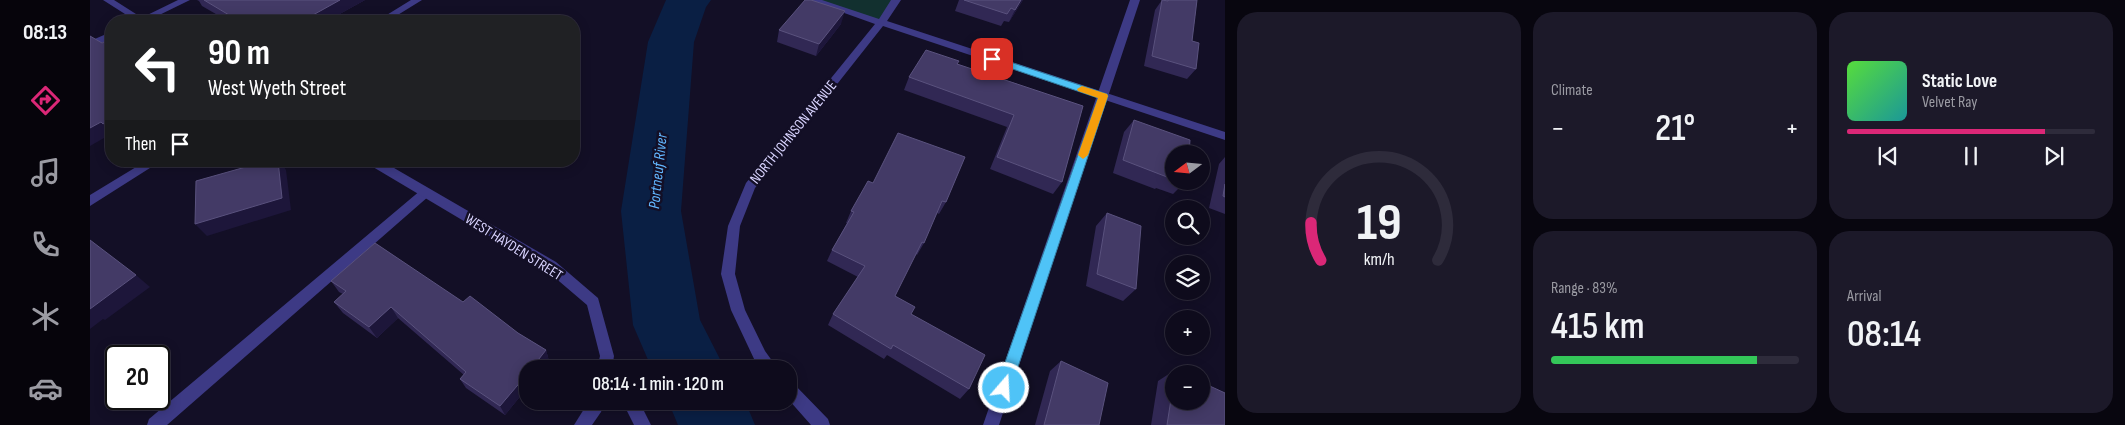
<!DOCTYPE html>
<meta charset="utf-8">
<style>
:root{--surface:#0e0b1c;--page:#1c1929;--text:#f1f3f6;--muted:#9b9ba3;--line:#2e2b3b;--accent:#db2777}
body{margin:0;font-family:"Sofia Sans Condensed",sans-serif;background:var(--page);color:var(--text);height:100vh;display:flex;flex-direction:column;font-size:19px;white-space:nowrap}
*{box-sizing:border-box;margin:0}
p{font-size:16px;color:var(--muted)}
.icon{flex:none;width:28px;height:28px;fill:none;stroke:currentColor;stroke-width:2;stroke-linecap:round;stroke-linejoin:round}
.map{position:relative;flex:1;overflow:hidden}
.details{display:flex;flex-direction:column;gap:12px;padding:12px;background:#08060f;width:900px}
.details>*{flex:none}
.banner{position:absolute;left:15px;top:15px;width:475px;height:152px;border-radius:20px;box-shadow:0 2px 12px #0003,0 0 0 1px var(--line);background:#202124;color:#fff;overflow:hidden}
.needle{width:32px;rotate:254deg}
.fabs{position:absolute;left:1075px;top:145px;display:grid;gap:10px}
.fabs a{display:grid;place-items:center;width:45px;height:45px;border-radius:50%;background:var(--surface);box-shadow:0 2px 12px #0003,0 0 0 1px var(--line);font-size:25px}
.speed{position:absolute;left:15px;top:345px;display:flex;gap:10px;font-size:25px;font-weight:700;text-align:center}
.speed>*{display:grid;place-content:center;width:65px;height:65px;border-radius:50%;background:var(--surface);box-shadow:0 2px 12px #0003,0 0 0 1px var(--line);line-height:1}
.speed .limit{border:2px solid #111;border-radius:8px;background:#fff;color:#111}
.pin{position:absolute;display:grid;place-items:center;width:42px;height:42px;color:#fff;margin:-21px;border-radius:10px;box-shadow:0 2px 8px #0006}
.me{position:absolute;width:55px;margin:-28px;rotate:19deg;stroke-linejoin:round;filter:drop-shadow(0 0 4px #0008)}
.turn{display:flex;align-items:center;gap:18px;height:105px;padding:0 20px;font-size:22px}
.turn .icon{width:65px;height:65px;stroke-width:2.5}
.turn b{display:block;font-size:35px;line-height:42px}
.then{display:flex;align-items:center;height:48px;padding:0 20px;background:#0003;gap:10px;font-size:19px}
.big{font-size:38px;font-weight:600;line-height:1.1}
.details .widget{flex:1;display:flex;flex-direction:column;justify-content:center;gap:8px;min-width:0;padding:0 18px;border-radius:20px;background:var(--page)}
.details .dial{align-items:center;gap:0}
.dial svg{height:130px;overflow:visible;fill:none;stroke:var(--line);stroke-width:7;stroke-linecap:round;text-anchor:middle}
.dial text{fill:var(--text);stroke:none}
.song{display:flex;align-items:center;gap:15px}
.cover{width:60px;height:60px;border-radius:8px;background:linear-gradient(135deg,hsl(110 70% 55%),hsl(180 70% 35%))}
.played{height:5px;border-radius:2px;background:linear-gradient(90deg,var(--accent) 80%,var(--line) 80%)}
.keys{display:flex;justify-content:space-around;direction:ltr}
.heat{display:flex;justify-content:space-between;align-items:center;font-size:28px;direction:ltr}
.charge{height:8px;border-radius:4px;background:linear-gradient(90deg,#34c759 83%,var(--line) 0)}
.details .tiles{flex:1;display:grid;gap:12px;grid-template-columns:repeat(3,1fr)}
.widget:first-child{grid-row:span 2}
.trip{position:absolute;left:429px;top:360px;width:278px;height:50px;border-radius:20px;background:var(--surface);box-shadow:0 2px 12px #0003,0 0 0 1px var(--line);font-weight:600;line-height:50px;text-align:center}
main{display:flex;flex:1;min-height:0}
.tab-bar{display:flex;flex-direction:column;width:90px;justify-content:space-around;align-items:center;background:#06040b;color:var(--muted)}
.tab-bar .icon{width:35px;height:35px}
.tab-bar .selected{color:var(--accent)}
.tab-bar b{font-size:22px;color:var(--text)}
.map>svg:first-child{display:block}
.green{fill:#12302f}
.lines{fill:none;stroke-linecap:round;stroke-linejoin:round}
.river{fill:#0a1f44;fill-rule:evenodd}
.service{fill:#3d3a85;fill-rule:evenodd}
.minor{fill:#3d3a85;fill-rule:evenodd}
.wall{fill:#312854}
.shaded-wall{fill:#1d163a}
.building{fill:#433a66;stroke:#5a527e}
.route{fill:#4fc3f7;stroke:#337fa1}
.slow{fill:#f59e0b}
.labels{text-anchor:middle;stroke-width:5;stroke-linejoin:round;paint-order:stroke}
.street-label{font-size:15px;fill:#d9d4ff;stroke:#130f26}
.water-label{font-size:16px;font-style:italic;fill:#62b6ff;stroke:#130f26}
</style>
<main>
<nav class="tab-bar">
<b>08:13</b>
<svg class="icon selected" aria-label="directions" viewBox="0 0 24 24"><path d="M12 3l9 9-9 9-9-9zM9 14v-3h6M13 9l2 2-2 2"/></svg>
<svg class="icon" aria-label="music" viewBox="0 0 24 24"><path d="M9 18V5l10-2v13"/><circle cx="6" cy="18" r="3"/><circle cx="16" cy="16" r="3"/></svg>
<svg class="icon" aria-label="phone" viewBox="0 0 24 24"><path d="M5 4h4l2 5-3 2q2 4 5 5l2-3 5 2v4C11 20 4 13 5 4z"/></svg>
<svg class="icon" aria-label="climate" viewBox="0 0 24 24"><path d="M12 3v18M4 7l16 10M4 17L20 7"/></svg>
<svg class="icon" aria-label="car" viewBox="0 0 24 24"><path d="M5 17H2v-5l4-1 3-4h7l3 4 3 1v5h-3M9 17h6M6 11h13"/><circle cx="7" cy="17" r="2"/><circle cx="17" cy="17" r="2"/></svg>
</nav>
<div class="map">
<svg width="1135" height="425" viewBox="0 0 1135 425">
<rect width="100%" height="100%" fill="#130f26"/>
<path class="green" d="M723,0H806L791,23Z"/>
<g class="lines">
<path class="river" d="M576,0H621L616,7L604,42L591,211L610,320L635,369H562L543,325L531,211L558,42Z
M578,401H655L665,425H588Z"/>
<path class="service" d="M88,0H100L57,21H45Z
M1040,0H1050L909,425H893Z
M21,32V39L0,48V41Z
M335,188L339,190L341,193L339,196L77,425H57L59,419L331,190Z
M532,401H549L561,425H544Z"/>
<path class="minor" d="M13,0H24L57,21H46Z
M321,0H332L298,21H287Z
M718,0H732L789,19L801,0H811L797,21L1135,132V140L793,26L665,188L650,226L645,274L655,310L675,351L688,369H671L665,361L641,310L631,274L638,226L656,183L785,24Z
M56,161H71L0,206V195Z
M276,161H292L466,262L508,298L524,356L522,369H507L510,356L497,305L456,270L278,164Z
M698,381L703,383L738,419L740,425H721L698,399Z
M499,401H515L511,412L502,425H484Z"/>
</g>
<path class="wall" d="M107,0H275L237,21H138L112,6L109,1Z
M869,0H933L919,22L914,21L911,26L865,11Z
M1072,0H1107L1102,41L1106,69L1097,79L1054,66L1065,10Z
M751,24L726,56L687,42L689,30Z
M867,64L993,106L972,182L963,194L900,169L917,127L814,90L819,77Z
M1044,120L1084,154V181H1096L1083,194L1066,188L1065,189L1023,173L1034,132Z
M875,157L856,202L849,214L847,213L834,243L827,255L826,254L805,296L821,314L879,389L870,399L797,355L794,359L738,325L743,314L768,277L737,261L742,250L757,223H756L761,211L783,183Z
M1135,157V214L1119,208L1129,164Z
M1017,213L1046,289L1033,301L996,286L1006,226Z
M241,281L373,302L428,333L456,350L459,361L438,369V387L415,415L376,388L370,379L374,375L308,318L287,338L253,313L244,302L253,294L249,292Z
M971,361L1009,425H945L960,371Z
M1085,370L1094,374H1084V401L1135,425H1061L1068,381Z"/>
<path class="shaded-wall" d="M250,0H275L237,21H215L214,20Z
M931,0H933L919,22L925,10Z
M755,11L751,24L726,56L729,44Z
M207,16L210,21H197Z
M21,119V133L13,124Z
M11,122L21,133V134L0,146V128Z
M188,161H190L196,170L201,210L117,236L105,224Z
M46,275L60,287L15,320L13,319L0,329V309Z
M301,307L308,318L287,338L279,327Z
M456,350L459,361L452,369H441Z
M438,373V387L415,415L410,406Z"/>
<path class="building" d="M114,0H250L214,20L207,16L197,21H149Z
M715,0H721L755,11L729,44L689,30Z
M874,0H931L925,10L921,8L917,14Z
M1072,0L1078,1V0H1107L1102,41L1109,43L1106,69L1062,56Z
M0,36L12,43L21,39V119L13,124L11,122L0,128Z
M836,50L869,61L867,64L993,106L972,182L907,157L924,115L819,77Z
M1044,120L1100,140L1099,154H1084V177L1077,175V177L1033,160Z
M808,133L875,157L856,202L852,201L834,243L832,242L805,296L825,307L821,314L895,355L879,389L803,345L801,349L743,314L775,266L742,250L764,212L761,211L778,181L783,183Z
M177,161H188L192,198L105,224L106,181Z
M1135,184V197L1133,196Z
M1017,213L1051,226L1046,289L1007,274Z
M0,240L46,275L0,309Z
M285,243L373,302L380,296L428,333L456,350L441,369H438V373L410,406L370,379L376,372L301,307L279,327L244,302L256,291L241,281Z
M971,361L1018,383L1009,425H954Z
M1085,370L1094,374H1085Z
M1084,380V401H1111V382L1135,393V425H1077Z"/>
<path class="route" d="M899,57H905L1017,94L1018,96L921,388L918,393L914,395L909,393L906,388L1008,98L899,61Z"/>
<path class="slow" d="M992,86L1017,94L1018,96L998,155L993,159L988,155L1008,98L988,91L987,89Z"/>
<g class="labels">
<g class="street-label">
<text transform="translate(703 132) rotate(-51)" y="5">NORTH JOHNSON AVENUE</text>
<text transform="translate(424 247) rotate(32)" y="5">WEST HAYDEN STREET</text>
</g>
<g class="water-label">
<text transform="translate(567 171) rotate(-84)" y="6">Portneuf River</text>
</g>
</g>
</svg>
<div class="fabs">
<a><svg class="needle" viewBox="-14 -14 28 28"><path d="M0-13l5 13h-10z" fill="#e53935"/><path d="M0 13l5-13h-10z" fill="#9b9ba3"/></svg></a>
<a><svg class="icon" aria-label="search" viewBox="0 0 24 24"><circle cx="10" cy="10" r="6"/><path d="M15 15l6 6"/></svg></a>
<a><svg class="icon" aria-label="layers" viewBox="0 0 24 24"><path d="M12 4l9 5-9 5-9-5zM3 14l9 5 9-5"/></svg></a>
<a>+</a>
<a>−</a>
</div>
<div class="speed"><div class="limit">20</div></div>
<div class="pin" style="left:902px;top:59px;background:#d93025"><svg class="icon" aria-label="arrive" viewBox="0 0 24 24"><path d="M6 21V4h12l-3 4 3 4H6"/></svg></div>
<svg class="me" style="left:914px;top:388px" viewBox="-20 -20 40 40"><circle r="17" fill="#4fc3f7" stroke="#fff" stroke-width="3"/><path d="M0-11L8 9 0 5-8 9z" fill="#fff"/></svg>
<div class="trip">08:14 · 1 min · 120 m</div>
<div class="banner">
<div class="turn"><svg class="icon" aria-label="left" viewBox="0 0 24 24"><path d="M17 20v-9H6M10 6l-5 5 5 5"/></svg><div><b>90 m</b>West Wyeth Street</div></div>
<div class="then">Then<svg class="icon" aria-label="arrive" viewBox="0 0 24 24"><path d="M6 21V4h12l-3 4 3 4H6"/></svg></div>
</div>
</div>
<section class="details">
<div class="tiles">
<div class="widget dial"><svg viewBox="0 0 100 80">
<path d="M14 69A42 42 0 1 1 86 69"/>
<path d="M14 69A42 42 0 0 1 8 46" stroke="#db2777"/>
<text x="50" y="56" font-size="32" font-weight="700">19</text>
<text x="50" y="72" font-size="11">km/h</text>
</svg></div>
<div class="widget"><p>Climate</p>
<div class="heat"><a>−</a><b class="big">21°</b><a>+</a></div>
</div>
<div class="widget">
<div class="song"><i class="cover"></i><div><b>Static Love</b><p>Velvet Ray</p></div></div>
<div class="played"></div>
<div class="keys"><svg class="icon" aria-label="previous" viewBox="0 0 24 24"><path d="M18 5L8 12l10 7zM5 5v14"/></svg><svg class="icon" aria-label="pause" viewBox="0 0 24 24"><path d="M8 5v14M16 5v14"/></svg><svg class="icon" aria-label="next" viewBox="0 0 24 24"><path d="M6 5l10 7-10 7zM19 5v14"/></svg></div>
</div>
<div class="widget"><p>Range · 83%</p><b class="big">415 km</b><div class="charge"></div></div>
<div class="widget"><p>Arrival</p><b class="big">08:14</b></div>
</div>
</section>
</main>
